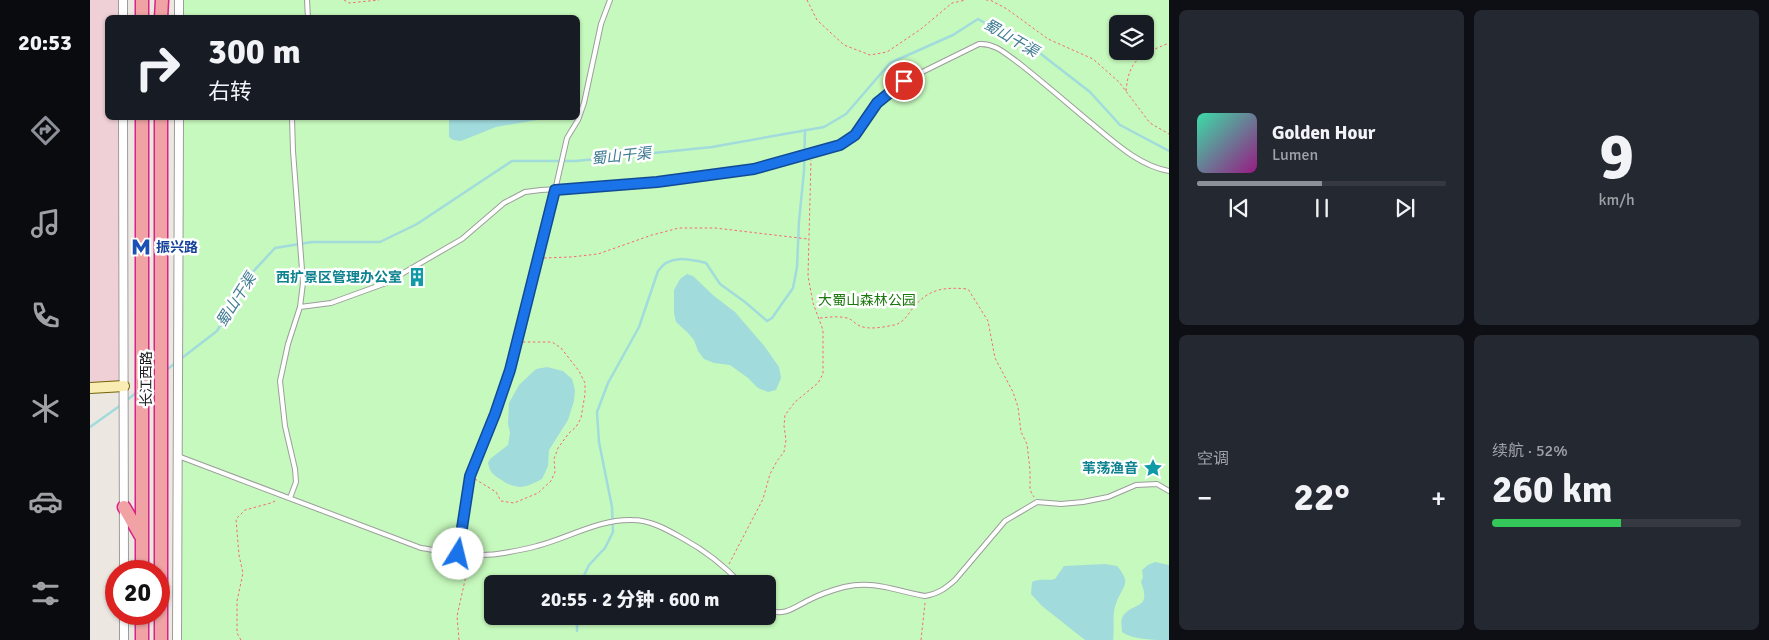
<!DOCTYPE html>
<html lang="zh">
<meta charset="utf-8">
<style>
:root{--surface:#171b24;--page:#242831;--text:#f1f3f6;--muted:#9ea1a6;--line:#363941;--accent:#8c9099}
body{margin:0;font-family:Signika,"Noto Sans SC",sans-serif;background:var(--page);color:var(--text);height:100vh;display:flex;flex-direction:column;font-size:19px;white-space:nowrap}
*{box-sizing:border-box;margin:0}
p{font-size:16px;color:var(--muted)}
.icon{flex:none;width:28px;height:28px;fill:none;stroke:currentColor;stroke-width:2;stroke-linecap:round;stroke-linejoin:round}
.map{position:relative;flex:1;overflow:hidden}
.side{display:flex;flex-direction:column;gap:10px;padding:10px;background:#0d0f14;width:600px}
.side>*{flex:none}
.hud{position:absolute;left:15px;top:15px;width:475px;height:105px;border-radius:8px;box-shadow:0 1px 4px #0004;background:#171b24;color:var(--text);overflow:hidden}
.tools{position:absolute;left:1019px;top:15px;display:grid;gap:10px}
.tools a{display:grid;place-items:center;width:45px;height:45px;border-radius:8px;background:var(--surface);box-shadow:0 1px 4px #0004;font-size:25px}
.speed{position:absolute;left:15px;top:560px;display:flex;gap:10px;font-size:25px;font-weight:700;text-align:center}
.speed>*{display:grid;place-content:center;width:65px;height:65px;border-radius:50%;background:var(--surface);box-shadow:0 1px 4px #0004;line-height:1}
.speed .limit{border:8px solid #d22;background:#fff;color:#111}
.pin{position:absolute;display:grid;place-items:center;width:42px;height:42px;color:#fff;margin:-21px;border:2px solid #fff;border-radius:50%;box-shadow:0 1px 5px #0007}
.me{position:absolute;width:55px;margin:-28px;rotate:9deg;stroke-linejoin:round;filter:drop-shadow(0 0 4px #0008)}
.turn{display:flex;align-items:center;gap:18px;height:105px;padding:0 20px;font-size:22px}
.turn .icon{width:65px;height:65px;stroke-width:2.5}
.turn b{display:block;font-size:35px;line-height:42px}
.big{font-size:38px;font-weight:800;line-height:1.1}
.side .card{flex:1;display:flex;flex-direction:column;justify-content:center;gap:8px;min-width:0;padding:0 18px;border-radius:8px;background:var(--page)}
.side .dial{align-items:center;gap:0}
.dial b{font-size:65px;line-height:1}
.song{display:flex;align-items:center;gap:15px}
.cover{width:60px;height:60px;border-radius:8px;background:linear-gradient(135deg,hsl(160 70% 55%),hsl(310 70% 35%))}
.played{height:5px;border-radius:2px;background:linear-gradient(90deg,var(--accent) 50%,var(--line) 50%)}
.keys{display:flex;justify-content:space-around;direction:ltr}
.heat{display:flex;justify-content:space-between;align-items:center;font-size:28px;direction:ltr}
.charge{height:8px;border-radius:4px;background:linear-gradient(90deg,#34c759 52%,var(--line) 0)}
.side .tiles{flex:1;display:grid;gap:10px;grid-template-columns:repeat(2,1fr)}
.trip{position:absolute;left:394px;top:575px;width:292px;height:50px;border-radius:8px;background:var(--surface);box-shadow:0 1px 4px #0004;font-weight:800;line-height:50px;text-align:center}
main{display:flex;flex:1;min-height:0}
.dock{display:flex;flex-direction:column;width:90px;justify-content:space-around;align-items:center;background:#090b0e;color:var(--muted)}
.dock .icon{width:35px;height:35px}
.dock .on{color:var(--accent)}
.dock b{font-size:22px;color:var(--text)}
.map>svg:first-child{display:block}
.commercial{fill:#efd0d6}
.park{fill:#c6f9bd;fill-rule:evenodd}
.water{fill:#a1dbdc}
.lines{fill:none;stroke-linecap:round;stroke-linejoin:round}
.stream{stroke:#a1dbdc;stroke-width:2.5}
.building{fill:#c5b8b5;stroke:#bfaaa4}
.service-casing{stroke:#9d9d9d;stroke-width:6}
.minor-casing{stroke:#9d9d9d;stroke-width:10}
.secondary-casing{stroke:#716505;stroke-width:12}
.trunk-casing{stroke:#d62488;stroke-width:15}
.path{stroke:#f96778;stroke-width:1;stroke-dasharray:2.5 2.5;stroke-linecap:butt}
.service{stroke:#fff;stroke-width:4}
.minor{stroke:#fff;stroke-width:8}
.secondary{stroke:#f9edb4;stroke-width:10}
.trunk{stroke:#f0a2a4;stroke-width:12}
.route-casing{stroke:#114b97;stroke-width:12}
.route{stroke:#1a73e8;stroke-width:9}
.labels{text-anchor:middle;stroke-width:5;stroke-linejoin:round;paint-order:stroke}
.transit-label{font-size:14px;font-weight:bold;fill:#164399;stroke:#fff;text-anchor:start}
.culture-label{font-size:14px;font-weight:bold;fill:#0d838f;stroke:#fff;text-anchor:end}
.park-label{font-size:14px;fill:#1a790b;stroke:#fff}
.street-label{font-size:14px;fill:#1c1c1c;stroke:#fff}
.water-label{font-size:15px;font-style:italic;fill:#417d94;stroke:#fff}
</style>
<main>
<nav class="dock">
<b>20:53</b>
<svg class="icon on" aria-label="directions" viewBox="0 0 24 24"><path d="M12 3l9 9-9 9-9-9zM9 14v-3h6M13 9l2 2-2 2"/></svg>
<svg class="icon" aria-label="music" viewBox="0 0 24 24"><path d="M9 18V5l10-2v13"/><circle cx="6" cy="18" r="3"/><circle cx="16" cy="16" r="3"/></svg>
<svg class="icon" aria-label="phone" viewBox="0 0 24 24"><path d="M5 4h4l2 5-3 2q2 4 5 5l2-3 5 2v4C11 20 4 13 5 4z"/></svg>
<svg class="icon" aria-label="climate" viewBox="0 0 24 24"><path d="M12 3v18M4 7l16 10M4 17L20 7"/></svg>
<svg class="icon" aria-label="car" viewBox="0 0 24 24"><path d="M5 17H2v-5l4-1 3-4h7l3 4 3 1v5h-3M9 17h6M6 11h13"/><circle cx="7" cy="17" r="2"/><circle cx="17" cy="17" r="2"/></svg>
<svg class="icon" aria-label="filters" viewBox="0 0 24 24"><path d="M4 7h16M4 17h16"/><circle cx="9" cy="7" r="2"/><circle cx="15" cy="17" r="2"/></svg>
</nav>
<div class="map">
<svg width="1079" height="640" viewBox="0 0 1079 640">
<rect width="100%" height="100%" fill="#ede7e1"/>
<path class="commercial" d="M0,0H33V17L18,18V118H33L34,386L0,388Z"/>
<path class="park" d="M89,0H1079V640H87L89,118H488V18H89ZM1028,24H1055V51H1028ZM402,584H678V616H402Z"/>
<path class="water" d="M359,118H459L406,127L371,141L363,140L359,137Z
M597,274L603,276L624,296L645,312L675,347L689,367L691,378L686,390L678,392L668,388L658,378L640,365L624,363L614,359L608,351L604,340L597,332L586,322L584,313V290L590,279Z
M457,367L473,371L482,379L485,390L484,401L478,420L459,450L458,466L452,479C435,488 427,491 410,479C403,475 400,472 398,463L400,459L418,445L420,433L418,424L419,403L429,385L446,369Z
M1065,562L1079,565V640C1064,640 1044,640 1032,632C1032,627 1030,620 1033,616C1043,602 1062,610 1051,582L1053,577L1052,570L1058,565Z
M1015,564L1027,566C1030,569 1034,575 1035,579C1037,585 1029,595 1027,601C1021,614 1025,627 1023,640H995L952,606L941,594L942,582C950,578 957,581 965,579L974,566Z"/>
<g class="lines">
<path class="stream" d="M75,371L127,331L160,275L185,248L222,242H290L327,224L422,161H486L622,147L734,127L756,114L800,63L863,35L888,19L951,54L1000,92L1030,125L1079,151
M56,386L67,377
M36,401L47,392
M0,427L31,405
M490,584L499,565L515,548L523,532L522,507L509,442L507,412L518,383L549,327L568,271C579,254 599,259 616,263L630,284L655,302L677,321L682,318L703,288L707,267L709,221L714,171L715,130
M487,631V616"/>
</g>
<path class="building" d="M331,270L334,282L323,285L320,273Z"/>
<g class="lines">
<g class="service-casing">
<path id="service" d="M217,0L218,18
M210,307L241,303L296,283L372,239L414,203L435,192L451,190L505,187L567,182L664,169L751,145L758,141L765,135L787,103L814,81L889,44C906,43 917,55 930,64C954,83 977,103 1001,123C1024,142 1049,166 1079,171
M88,456L331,548C357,552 387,558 414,553C425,551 437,549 447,546C478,538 509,519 542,520C560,520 576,529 592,538C614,550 634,565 651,584
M200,498L206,482L205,469L195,426L190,381L198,344L210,307L213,283L203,151L202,118
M368,553L380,476L405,414L420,370L466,186L477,138L488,120L494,103L511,24L520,0
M678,610C695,617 706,606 721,599C731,594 743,590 754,587C785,580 805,591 835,596C848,594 856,588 865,580L915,521L947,502L971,504L993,502L1018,497L1046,485L1067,484L1079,491"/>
</g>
<g class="minor-casing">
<path id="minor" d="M33,0V18
M89,18V0
M33,118L34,571
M34,614V640
M87,640L89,118"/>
</g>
<g class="secondary-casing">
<path id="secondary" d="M0,388L34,386"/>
</g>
<g class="trunk-casing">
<path id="trunk" d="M52,0V18
M71,18L72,0
M52,118V571
M34,507L52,538
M52,614V640
M71,640V118"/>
</g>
<path class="path" d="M254,0L259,3L289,0
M717,0L727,20L754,45L780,55L797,52L831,29L862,3L876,0
M896,0H900L917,9L958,39L1003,59L1029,82L1060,123L1079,134
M1036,91C1039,58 1051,55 1079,43
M454,258L481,257L508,254L562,235L589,228H625L718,239
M730,318C739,317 748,316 757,318C762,319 765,324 770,326C779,330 794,327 804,325C814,323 817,315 823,308C839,288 855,287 878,289L898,321L905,358L923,392L928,407L931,432L937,444L940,470V490L944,497
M385,479L406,492L411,501L424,503L448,493L461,481L465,472L464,459L468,448L479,433L486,427L491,418L495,394V383L489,371L471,348L462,342H433
M639,564L673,499L680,474L687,461L694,452L696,440L694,426L695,415L705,402L728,383L733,374V330L723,303L718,276L721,160
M151,640L147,633V601L153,573L149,555L146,519L155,510L181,503L187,500
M369,640L367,616L379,562
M831,640L835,603"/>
<use href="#service" class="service"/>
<use href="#minor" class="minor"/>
<use href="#secondary" class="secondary"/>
<use href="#trunk" class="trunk"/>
</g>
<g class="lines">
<g class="route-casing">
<path id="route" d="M368,554L380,476L405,414L420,370L465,190L567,182L664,169L750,145L765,135L787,103L814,81"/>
</g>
<use href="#route" class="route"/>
</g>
<defs>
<g id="metro-bare" transform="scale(1.5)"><path d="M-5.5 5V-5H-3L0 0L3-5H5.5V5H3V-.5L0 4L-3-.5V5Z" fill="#1a4fb4" stroke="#fff" stroke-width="2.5" paint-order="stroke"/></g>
<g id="building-bare" transform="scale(1.5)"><path d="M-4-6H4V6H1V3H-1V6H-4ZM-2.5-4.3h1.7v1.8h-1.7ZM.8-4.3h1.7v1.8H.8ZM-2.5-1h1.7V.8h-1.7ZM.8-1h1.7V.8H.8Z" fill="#0f9aa8" stroke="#fff" stroke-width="2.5" paint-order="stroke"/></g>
<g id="sight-bare" transform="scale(1.5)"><path d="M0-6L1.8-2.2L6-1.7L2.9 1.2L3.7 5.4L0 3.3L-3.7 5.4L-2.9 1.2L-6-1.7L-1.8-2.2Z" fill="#0f9aa8" stroke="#fff" stroke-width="2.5" paint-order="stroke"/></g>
</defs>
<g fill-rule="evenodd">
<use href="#metro-bare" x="51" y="247"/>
<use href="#building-bare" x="327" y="277"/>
<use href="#sight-bare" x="1063" y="468"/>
</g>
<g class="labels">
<g class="transit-label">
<text x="66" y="252">振兴路</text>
</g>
<g class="culture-label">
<text x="312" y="282">西扩景区管理办公室</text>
<text x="1048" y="473">苇荡渔音</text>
</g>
<g class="park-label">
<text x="777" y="305">大蜀山森林公园</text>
</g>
<g class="street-label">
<text transform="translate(56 379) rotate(-90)" y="5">长江西路</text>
</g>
<g class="water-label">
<text transform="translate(921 38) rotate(30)" y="5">蜀山干渠</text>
<text transform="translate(531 156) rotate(-6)" y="5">蜀山干渠</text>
<text transform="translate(146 300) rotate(-58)" y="5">蜀山干渠</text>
</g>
</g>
</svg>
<div class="tools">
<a><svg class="icon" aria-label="layers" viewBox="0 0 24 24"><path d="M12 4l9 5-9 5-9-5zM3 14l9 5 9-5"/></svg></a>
</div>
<div class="speed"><div class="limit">20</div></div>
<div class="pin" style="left:814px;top:81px;background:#d93025"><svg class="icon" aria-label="arrive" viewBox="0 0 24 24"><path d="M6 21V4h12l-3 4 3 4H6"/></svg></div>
<svg class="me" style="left:368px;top:554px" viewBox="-20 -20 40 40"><circle r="19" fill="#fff"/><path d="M0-13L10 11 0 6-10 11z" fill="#1a73e8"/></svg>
<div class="trip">20:55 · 2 分钟 · 600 m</div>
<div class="hud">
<div class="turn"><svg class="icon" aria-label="right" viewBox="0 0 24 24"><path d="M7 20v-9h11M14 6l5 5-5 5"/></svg><div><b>300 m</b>右转</div></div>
</div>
</div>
<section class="side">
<div class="tiles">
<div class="card">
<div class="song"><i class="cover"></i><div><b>Golden Hour</b><p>Lumen</p></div></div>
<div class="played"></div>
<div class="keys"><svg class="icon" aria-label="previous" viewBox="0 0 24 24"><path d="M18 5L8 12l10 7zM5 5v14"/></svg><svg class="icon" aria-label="pause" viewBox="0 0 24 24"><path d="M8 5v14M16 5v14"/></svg><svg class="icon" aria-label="next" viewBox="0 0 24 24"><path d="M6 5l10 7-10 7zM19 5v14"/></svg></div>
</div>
<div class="card dial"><b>9</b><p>km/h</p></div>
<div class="card"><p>空调</p>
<div class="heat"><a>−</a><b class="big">22°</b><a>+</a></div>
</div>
<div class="card"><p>续航 · 52%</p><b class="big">260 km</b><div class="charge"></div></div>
</div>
</section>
</main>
